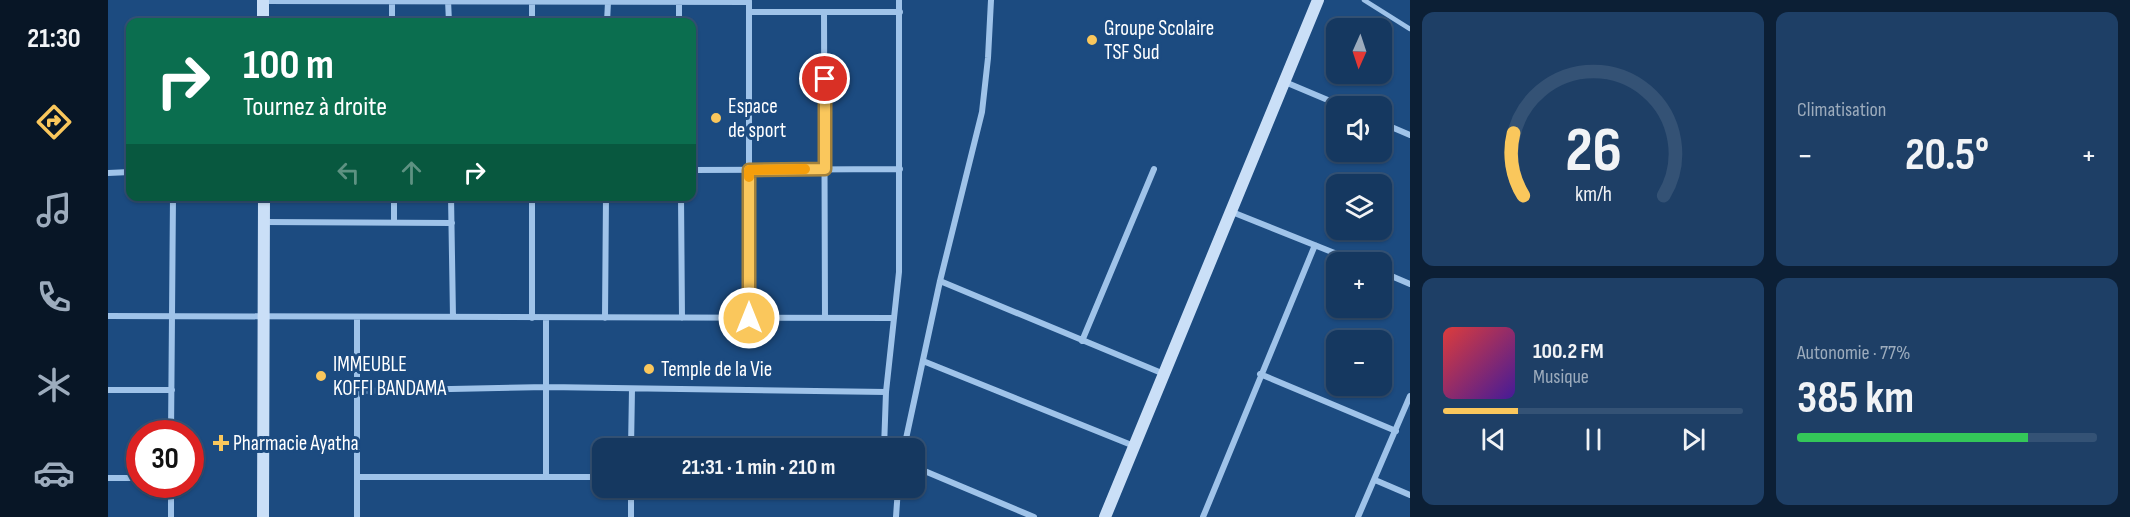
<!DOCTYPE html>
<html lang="fr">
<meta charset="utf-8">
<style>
:root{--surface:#153860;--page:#1e3f66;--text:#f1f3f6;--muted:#9dacbd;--line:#345275;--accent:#fac75c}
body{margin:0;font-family:"Sofia Sans Condensed",sans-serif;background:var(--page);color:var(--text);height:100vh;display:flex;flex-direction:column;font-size:22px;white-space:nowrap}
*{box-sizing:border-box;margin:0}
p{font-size:20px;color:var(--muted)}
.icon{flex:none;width:33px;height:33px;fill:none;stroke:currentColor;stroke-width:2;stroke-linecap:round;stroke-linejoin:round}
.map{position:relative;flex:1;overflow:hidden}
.sheet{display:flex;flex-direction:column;gap:12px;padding:12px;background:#0c1f35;width:720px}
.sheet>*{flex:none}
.guide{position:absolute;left:18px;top:18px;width:570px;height:183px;border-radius:12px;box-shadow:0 2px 4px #0004,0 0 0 2px var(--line);background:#0b6e4f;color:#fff;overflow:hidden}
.needle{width:39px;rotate:183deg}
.tools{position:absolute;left:1218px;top:18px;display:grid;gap:12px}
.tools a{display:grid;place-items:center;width:66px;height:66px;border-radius:12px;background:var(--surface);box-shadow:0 2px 4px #0004,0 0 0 2px var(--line);font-size:30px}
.speed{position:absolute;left:18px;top:420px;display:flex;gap:12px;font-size:30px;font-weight:700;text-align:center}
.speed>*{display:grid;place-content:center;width:78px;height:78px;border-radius:50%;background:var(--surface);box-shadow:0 2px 4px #0004,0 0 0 2px var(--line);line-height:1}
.speed .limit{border:9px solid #d22;background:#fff;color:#111}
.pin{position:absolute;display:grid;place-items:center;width:51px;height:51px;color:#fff;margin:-26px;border:3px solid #fff;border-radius:50%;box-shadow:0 2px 6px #0007}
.me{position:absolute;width:66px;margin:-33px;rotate:0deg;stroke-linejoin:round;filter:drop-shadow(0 0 4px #0008)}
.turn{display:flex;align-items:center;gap:21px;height:126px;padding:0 18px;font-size:27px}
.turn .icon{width:78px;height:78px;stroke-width:2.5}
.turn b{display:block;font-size:42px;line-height:51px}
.lanes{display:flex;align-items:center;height:57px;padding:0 18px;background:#0003;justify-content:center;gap:30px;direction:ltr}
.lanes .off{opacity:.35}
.big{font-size:45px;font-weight:700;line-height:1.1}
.sheet .widget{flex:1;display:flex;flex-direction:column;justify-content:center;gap:9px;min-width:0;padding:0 21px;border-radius:12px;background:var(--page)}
.sheet .dial{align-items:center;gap:0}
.dial svg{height:156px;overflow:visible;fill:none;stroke:var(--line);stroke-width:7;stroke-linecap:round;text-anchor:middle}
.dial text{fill:var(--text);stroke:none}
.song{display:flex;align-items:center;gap:18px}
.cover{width:72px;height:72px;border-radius:9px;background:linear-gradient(135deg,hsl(0 70% 55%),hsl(260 70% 35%))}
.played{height:6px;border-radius:3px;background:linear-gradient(90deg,var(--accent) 25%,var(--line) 25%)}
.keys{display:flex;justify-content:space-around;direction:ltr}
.heat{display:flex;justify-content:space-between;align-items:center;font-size:33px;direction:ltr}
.charge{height:9px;border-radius:4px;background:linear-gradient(90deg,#34c759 77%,var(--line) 0)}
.sheet .tiles{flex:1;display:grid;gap:12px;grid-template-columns:repeat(2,1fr)}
.trip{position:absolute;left:484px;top:438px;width:333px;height:60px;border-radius:12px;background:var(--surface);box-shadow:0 2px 4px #0004,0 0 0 2px var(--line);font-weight:700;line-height:60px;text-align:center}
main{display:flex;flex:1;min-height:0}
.dock{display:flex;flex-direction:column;width:108px;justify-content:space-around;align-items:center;background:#081626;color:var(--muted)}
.dock .icon{width:42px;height:42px}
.dock .active{color:var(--accent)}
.dock b{font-size:27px;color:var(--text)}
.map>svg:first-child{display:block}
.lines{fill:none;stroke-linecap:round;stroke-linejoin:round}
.lane{stroke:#9fc3e9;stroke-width:4.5}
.street{stroke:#9fc3e9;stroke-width:6}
.secondary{stroke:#cadff7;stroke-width:12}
.route-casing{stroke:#a2813c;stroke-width:15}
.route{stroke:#fac75c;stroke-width:10}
.slow{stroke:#f59e0b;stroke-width:10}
.poi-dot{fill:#fac75c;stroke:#1c4b80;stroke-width:2}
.labels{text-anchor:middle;stroke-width:6;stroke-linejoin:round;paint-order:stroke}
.poi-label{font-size:21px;fill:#fff;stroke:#1c4b80;text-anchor:start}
</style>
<main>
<nav class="dock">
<b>21:30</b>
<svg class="icon active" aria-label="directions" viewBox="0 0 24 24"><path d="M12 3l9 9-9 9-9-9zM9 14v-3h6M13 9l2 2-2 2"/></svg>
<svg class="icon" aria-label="music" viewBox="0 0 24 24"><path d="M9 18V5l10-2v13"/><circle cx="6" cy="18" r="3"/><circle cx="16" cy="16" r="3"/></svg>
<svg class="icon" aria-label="phone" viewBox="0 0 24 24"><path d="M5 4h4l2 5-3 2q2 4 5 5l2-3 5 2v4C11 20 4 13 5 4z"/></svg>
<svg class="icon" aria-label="climate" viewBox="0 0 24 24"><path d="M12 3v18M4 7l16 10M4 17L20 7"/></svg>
<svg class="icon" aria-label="car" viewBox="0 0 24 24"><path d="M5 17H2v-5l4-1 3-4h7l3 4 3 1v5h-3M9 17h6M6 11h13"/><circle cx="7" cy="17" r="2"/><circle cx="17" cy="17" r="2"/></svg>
</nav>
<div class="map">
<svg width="1302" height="517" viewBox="0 0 1302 517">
<rect width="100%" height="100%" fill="#1c4b80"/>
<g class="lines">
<path class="lane" d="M1256,0L1302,29"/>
<path class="street" d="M340,0L341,22
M155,1L641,2
M284,1V22
M571,2V22
M641,12H792
M716,12L717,318
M424,22V1
M499,22L500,2
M1177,82L1234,106
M1274,123L1302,135
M584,170L792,169
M0,173L22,172
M286,196V221
M343,196L345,317
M424,196V318
M573,196L574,318
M1124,212L1249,262
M156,222L344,223
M1274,272L1302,284
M832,281L1056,374
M0,316L785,318
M497,318L498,196
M641,318V1
M974,341L1046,169
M815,361L1026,446
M1152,374L1288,431
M0,390H64
M249,391L439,387L778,392
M63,434L65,196
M523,448L524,389
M776,448L778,392L791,272V0
M796,448L832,281L874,112L880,58L883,0
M807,467L926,517
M249,477H495
M438,477V318
M0,478H32
M1267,480L1302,495
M523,488V517
M63,517V484
M249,517V317
M788,517L790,488
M1095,517L1207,245
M1250,517L1302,396"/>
<path class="secondary" d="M155,0V22
M155,517L156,196
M997,517L1210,0"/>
</g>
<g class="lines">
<g class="route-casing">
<path id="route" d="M641,318V170L717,169V79"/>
</g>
<use href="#route" class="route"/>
<path class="slow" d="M641,177V170L697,169"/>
</g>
<g class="poi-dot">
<circle cx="984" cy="40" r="6"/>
<circle cx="608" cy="118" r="6"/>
<circle cx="541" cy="369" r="6"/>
<circle cx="213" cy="376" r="6"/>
<path d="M110 434h6v6h6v6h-6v6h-6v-6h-6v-6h6z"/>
</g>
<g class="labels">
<g class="poi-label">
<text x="996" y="35">Groupe Scolaire<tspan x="996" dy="24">TSF Sud</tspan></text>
<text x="620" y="113">Espace<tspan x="620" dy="24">de sport</tspan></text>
<text x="225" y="371">IMMEUBLE<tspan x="225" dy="24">KOFFI BANDAMA</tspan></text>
<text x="553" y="376">Temple de la Vie</text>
<text x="125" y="450">Pharmacie Ayatha</text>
</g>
</g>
</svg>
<div class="tools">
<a><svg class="needle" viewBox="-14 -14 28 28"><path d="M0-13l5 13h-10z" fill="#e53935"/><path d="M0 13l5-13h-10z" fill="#9dacbd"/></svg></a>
<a><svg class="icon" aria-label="sound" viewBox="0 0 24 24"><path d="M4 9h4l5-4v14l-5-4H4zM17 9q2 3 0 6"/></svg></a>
<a><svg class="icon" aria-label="layers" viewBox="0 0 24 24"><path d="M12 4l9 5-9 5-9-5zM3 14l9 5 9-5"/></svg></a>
<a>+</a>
<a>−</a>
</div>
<div class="speed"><div class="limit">30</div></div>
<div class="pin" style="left:717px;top:79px;background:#d93025"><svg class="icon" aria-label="arrive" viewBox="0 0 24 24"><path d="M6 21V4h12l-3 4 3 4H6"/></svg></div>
<svg class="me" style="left:641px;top:318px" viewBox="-20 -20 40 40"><circle r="17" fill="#fac75c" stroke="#fff" stroke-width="3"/><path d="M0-11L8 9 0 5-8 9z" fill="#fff"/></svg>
<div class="trip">21:31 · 1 min · 210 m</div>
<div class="guide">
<div class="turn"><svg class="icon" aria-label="right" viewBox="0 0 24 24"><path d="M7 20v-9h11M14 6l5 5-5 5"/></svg><div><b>100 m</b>Tournez à droite</div></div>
<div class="lanes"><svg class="icon off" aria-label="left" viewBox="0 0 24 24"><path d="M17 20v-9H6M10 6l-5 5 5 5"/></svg><svg class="icon off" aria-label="ahead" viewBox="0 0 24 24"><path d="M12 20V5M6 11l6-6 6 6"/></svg><svg class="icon" aria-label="right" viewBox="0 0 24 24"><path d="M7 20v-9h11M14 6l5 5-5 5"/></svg></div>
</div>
</div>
<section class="sheet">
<div class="tiles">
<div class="widget dial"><svg viewBox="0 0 100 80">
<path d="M14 69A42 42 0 1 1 86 69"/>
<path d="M14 69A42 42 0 0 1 9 37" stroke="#fac75c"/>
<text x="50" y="56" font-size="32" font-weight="700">26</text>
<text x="50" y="72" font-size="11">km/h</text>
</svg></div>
<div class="widget"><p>Climatisation</p>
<div class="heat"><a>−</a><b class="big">20.5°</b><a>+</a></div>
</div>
<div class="widget">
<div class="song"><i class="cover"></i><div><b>100.2 FM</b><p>Musique</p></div></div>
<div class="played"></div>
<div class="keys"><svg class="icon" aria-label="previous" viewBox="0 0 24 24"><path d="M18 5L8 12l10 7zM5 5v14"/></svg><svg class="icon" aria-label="pause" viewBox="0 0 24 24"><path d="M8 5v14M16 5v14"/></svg><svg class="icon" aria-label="next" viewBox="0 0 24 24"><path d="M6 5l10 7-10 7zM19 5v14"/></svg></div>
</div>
<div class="widget"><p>Autonomie · 77%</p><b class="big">385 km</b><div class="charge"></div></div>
</div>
</section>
</main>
